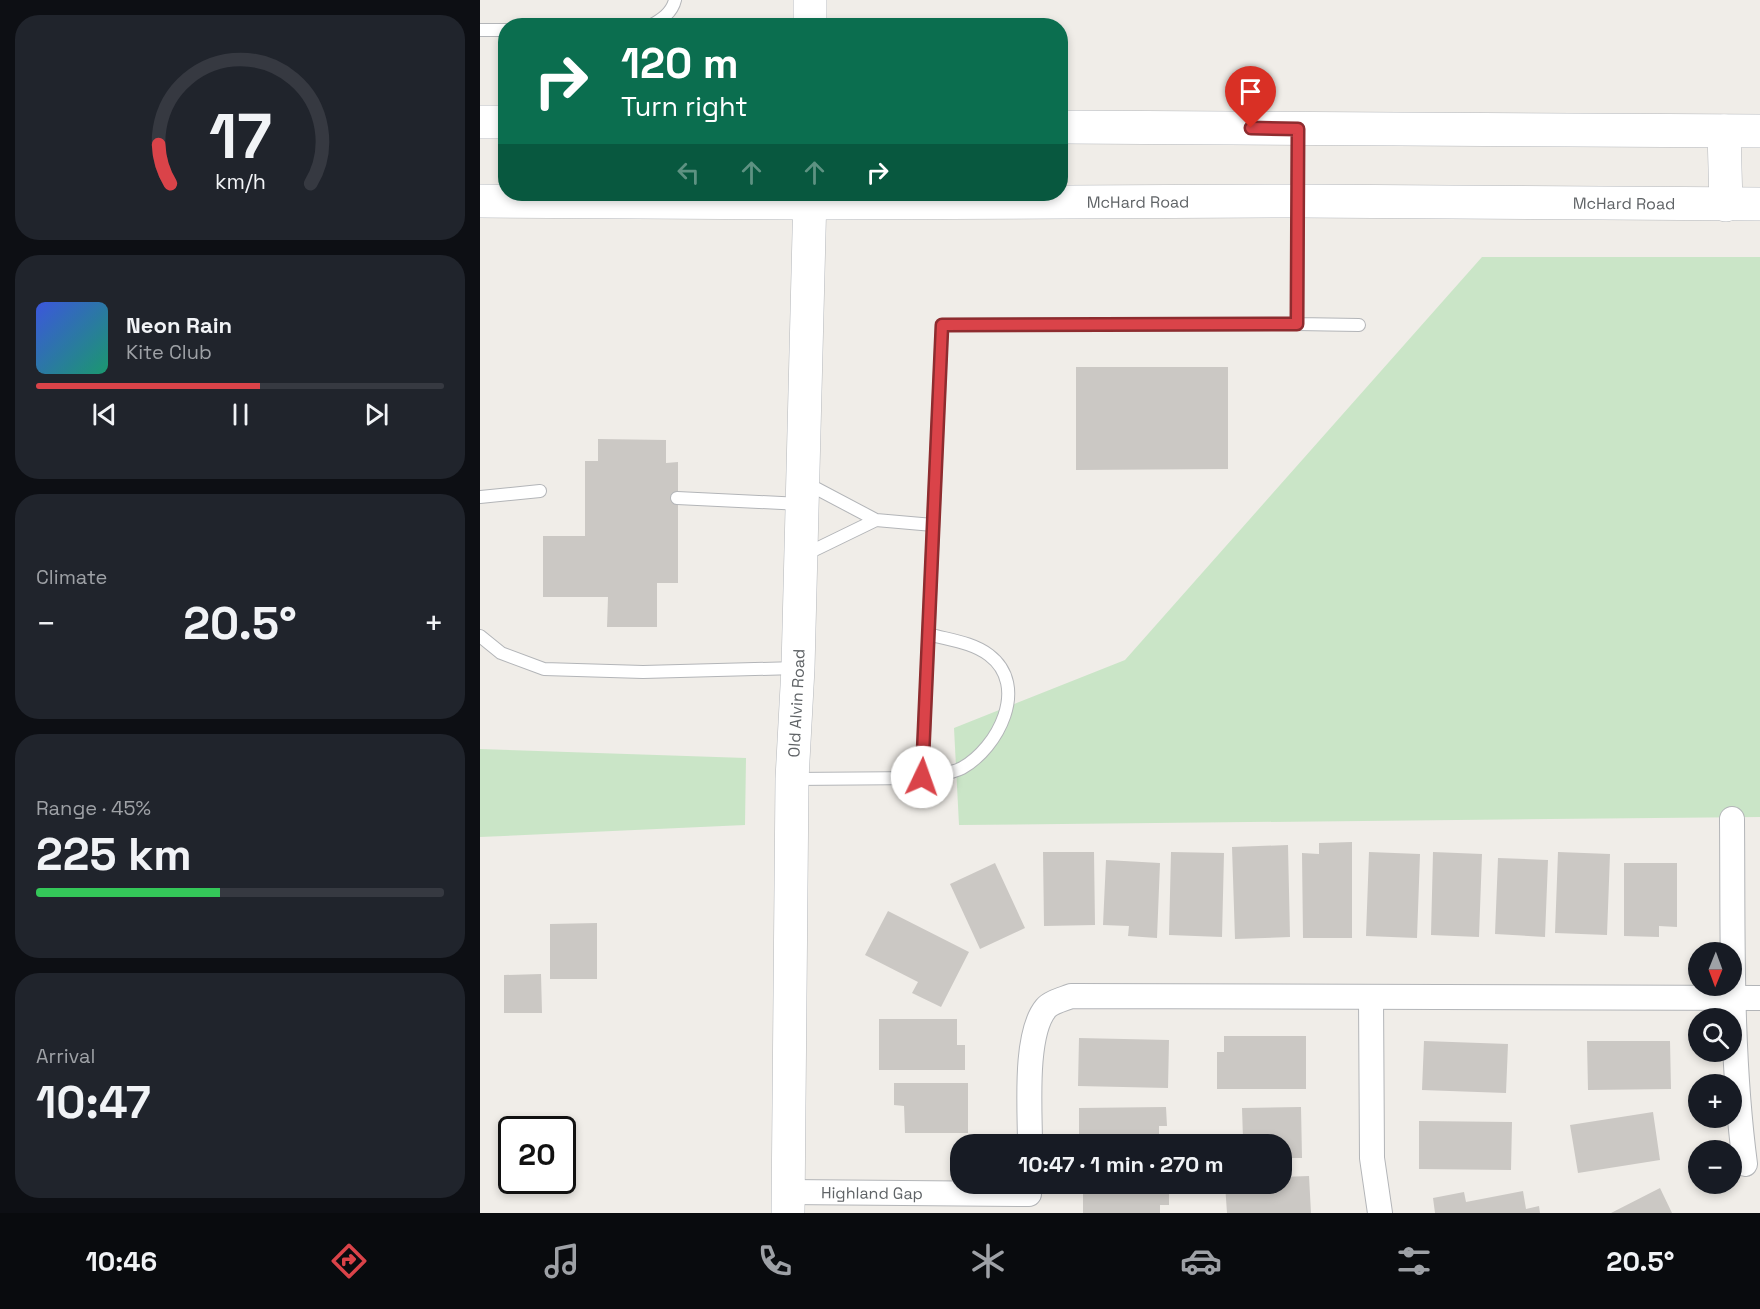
<!DOCTYPE html>
<meta charset="utf-8">
<style>
:root{--surface:#171b24;--page:#20242c;--text:#f1f3f6;--muted:#9ea1a6;--line:#363941;--accent:#da4349}
body{margin:0;font-family:"Space Grotesk",sans-serif;background:var(--page);color:var(--text);height:100vh;display:flex;flex-direction:column;font-size:22px;white-space:nowrap}
*{box-sizing:border-box;margin:0}
p{font-size:20px;color:var(--muted)}
.icon{flex:none;width:33px;height:33px;fill:none;stroke:currentColor;stroke-width:2;stroke-linecap:round;stroke-linejoin:round}
.map{position:relative;flex:1;overflow:hidden}
.panel{display:flex;flex-direction:column;gap:15px;padding:15px;background:#0d0f14;width:480px}
.panel>*{flex:none}
.banner{position:absolute;left:18px;top:18px;width:570px;height:183px;border-radius:24px;box-shadow:0 3px 9px #0003;background:#0b6e4f;color:#fff;overflow:hidden}
.needle{width:39px;rotate:181deg}
.controls{position:absolute;left:1208px;top:942px;display:grid;gap:12px}
.controls a{display:grid;place-items:center;width:54px;height:54px;border-radius:50%;background:var(--surface);box-shadow:0 3px 9px #0003;font-size:30px}
.speed{position:absolute;left:18px;top:1116px;display:flex;gap:12px;font-size:30px;font-weight:700;text-align:center}
.speed>*{display:grid;place-content:center;width:78px;height:78px;border-radius:50%;background:var(--surface);box-shadow:0 3px 9px #0003;line-height:1}
.speed .limit{border:3px solid #111;border-radius:9px;background:#fff;color:#111}
.pin{position:absolute;display:grid;place-items:center;width:51px;height:51px;color:#fff;margin:-62px -26px;border-radius:50% 50% 50% 0;rotate:-45deg;box-shadow:0 0 6px #0007}
.pin .icon{rotate:45deg}
.me{position:absolute;width:66px;margin:-33px;rotate:3deg;stroke-linejoin:round;filter:drop-shadow(0 0 4px #0008)}
.turn{display:flex;align-items:center;gap:21px;height:126px;padding:0 24px;font-size:27px}
.turn .icon{width:78px;height:78px;stroke-width:2.5}
.turn b{display:block;font-size:42px;line-height:51px}
.lanes{display:flex;align-items:center;height:57px;padding:0 24px;background:#0003;justify-content:center;gap:30px;direction:ltr}
.lanes .off{opacity:.35}
.big{font-size:45px;font-weight:700;line-height:1.1}
.panel .card{flex:1;display:flex;flex-direction:column;justify-content:center;gap:9px;min-width:0;padding:0 21px;border-radius:24px;background:var(--page)}
.panel .dial{align-items:center;gap:0}
.dial svg{height:156px;overflow:visible;fill:none;stroke:var(--line);stroke-width:7;stroke-linecap:round;text-anchor:middle}
.dial text{fill:var(--text);stroke:none}
.song{display:flex;align-items:center;gap:18px}
.cover{width:72px;height:72px;border-radius:9px;background:linear-gradient(135deg,hsl(230 70% 55%),hsl(160 70% 35%))}
.played{height:6px;border-radius:3px;background:linear-gradient(90deg,var(--accent) 55%,var(--line) 55%)}
.keys{display:flex;justify-content:space-around;direction:ltr}
.heat{display:flex;justify-content:space-between;align-items:center;font-size:33px;direction:ltr}
.charge{height:9px;border-radius:4px;background:linear-gradient(90deg,#34c759 45%,var(--line) 0)}
.trip{position:absolute;left:470px;top:1134px;width:342px;height:60px;border-radius:24px;background:var(--surface);box-shadow:0 3px 9px #0003;font-weight:700;line-height:60px;text-align:center}
.dock{display:flex;height:96px;justify-content:space-around;align-items:center;background:#090b0e;color:var(--muted)}
.dock .icon{width:42px;height:42px}
.dock .selected{color:var(--accent)}
.dock b{font-size:27px;color:var(--text)}
main{display:flex;flex:1;min-height:0}
.map>svg:first-child{display:block}
.green{fill:#cae5c7}
.building{fill:#cbc8c4}
.lines{fill:none;stroke-linecap:round;stroke-linejoin:round}
.lane-casing{stroke:#b3b5b8;stroke-width:14}
.street-casing{stroke:#b3b5b8;stroke-width:26}
.secondary-casing{stroke:#b4b7bb;stroke-width:34}
.lane{stroke:#fff;stroke-width:12}
.street{stroke:#fff;stroke-width:24}
.secondary{stroke:#fff;stroke-width:33}
.route-casing{stroke:#8e2c2f;stroke-width:15}
.route{stroke:#da4349;stroke-width:10}
.labels{text-anchor:middle;stroke-width:6;stroke-linejoin:round;paint-order:stroke}
.street-label{font-size:16px;fill:#5f6366;stroke:#fff}
</style>
<main>
<section class="panel">
<div class="card dial"><svg viewBox="0 0 100 80">
<path d="M14 69A42 42 0 1 1 86 69"/>
<path d="M14 69A42 42 0 0 1 8 49" stroke="#da4349"/>
<text x="50" y="56" font-size="32" font-weight="700">17</text>
<text x="50" y="72" font-size="11">km/h</text>
</svg></div>
<div class="card">
<div class="song"><i class="cover"></i><div><b>Neon Rain</b><p>Kite Club</p></div></div>
<div class="played"></div>
<div class="keys"><svg class="icon" aria-label="previous" viewBox="0 0 24 24"><path d="M18 5L8 12l10 7zM5 5v14"/></svg><svg class="icon" aria-label="pause" viewBox="0 0 24 24"><path d="M8 5v14M16 5v14"/></svg><svg class="icon" aria-label="next" viewBox="0 0 24 24"><path d="M6 5l10 7-10 7zM19 5v14"/></svg></div>
</div>
<div class="card"><p>Climate</p>
<div class="heat"><a>−</a><b class="big">20.5°</b><a>+</a></div>
</div>
<div class="card"><p>Range · 45%</p><b class="big">225 km</b><div class="charge"></div></div>
<div class="card"><p>Arrival</p><b class="big">10:47</b></div>
</section>
<div class="map">
<svg width="1280" height="1213" viewBox="0 0 1280 1213">
<rect width="100%" height="100%" fill="#f0ede8"/>
<path class="green" d="M1002,257H1280V817L479,825L474,728L645,660Z
M0,749L266,758L265,825L0,837Z"/>
<path class="building" d="M596,367H748V469L596,470Z
M118,439L186,440V463L198,462V583H177V627H127L128,597H63V536H105V461H118Z
M872,842V938H823L822,853L839,854V843Z
M808,845L810,937L755,939L752,847Z
M563,852H614L615,925L564,926Z
M691,852L744,853L742,937L689,935Z
M889,852L940,854L937,938L886,936Z
M953,852L1002,854L999,937L951,935Z
M1078,852L1130,854L1127,935L1075,933Z
M1018,858L1068,860L1065,937L1015,934Z
M626,860L680,863L677,938L648,936L649,926L623,925Z
M515,863L545,928L500,949L470,884Z
M1144,863H1197V927L1179,926V937L1144,936Z
M408,911L489,952L461,1007L432,993L438,982L385,955Z
M117,923V979H70V924Z
M61,974L62,1013H24V975Z
M399,1019H477V1045H485V1070H399Z
M744,1036H826V1089H737V1052H744Z
M599,1038L689,1040L688,1088L598,1086Z
M944,1041L1028,1044L1026,1093L942,1090Z
M1107,1041H1190L1191,1089L1108,1090Z
M414,1083H488V1133H425L424,1106L414,1105Z
M686,1107L687,1126H679V1144H599V1108Z
M821,1107L822,1158H801V1144H754L753,1139H763L762,1108Z
M1173,1112L1180,1160L1098,1173L1090,1125Z
M939,1121L1032,1122L1031,1170L939,1169Z
M829,1176L831,1213H747L745,1184H801V1177Z
M603,1184H689V1205H680V1213H603Z
M1180,1188L1192,1213H1131Z
M1043,1191L1046,1209L1059,1206L1060,1213H955L953,1198L984,1192L986,1202Z"/>
<g class="lines">
<g class="lane-casing">
<path id="lane" d="M170,26C181,20 192,13 195,0
M0,30H26
M817,324L879,325
M326,483L396,520L453,525
M0,497L60,491
M197,498L321,504
M324,555L396,520
M0,636L21,653L64,669L163,672L316,668
M442,778C454,775 471,774 482,768C518,748 550,686 509,655C492,642 469,640 448,634
M312,779L442,778L462,325L817,324L818,130"/>
</g>
<g class="street-casing">
<g id="street">
<path d="M1252,819C1253,934 1250,1050 1265,1164"/>
<path d="M891,997L892,1158L900,1213"/>
<path d="M550,1144C550,1110 544,1034 566,1008C571,1002 584,999 591,996L1280,998"/>
<path id="s1" d="M308,1192L549,1194"/>
</g>
</g>
<g class="secondary-casing">
<g id="secondary">
<path d="M330,0V26"/>
<path d="M0,122H26"/>
<path d="M580,127L1280,131"/>
<path d="M1244,131L1246,205"/>
<path id="s2" d="M0,201L330,203L818,201L1280,204"/>
<path id="s3" d="M308,1213L312,779L318,668L330,194"/>
</g>
</g>
<use href="#lane" class="lane"/>
<use href="#street" class="street"/>
<use href="#secondary" class="secondary"/>
</g>
<g class="lines">
<g class="route-casing">
<path id="route" d="M442,777L462,325L817,324L818,129L771,128"/>
</g>
<use href="#route" class="route"/>
</g>
<g class="labels">
<g class="street-label">
<text dy="6" stroke="none"><textPath href="#s2" startOffset="658">McHard Road</textPath></text>
<text dy="6" stroke="none"><textPath href="#s2" startOffset="1144">McHard Road</textPath></text>
<text dy="6" stroke="none"><textPath href="#s3" startOffset="510">Old Alvin Road</textPath></text>
<text dy="6" stroke="none"><textPath href="#s1" startOffset="84">Highland Gap</textPath></text>
</g>
</g>
</svg>
<div class="controls">
<a><svg class="needle" viewBox="-14 -14 28 28"><path d="M0-13l5 13h-10z" fill="#e53935"/><path d="M0 13l5-13h-10z" fill="#9ea1a6"/></svg></a>
<a><svg class="icon" aria-label="search" viewBox="0 0 24 24"><circle cx="10" cy="10" r="6"/><path d="M15 15l6 6"/></svg></a>
<a>+</a>
<a>−</a>
</div>
<div class="speed"><div class="limit">20</div></div>
<div class="pin" style="left:771px;top:128px;background:#d93025"><svg class="icon" aria-label="arrive" viewBox="0 0 24 24"><path d="M6 21V4h12l-3 4 3 4H6"/></svg></div>
<svg class="me" style="left:442px;top:777px" viewBox="-20 -20 40 40"><circle r="19" fill="#fff"/><path d="M0-13L10 11 0 6-10 11z" fill="#da4349"/></svg>
<div class="trip">10:47 · 1 min · 270 m</div>
<div class="banner">
<div class="turn"><svg class="icon" aria-label="right" viewBox="0 0 24 24"><path d="M7 20v-9h11M14 6l5 5-5 5"/></svg><div><b>120 m</b>Turn right</div></div>
<div class="lanes"><svg class="icon off" aria-label="left" viewBox="0 0 24 24"><path d="M17 20v-9H6M10 6l-5 5 5 5"/></svg><svg class="icon off" aria-label="ahead" viewBox="0 0 24 24"><path d="M12 20V5M6 11l6-6 6 6"/></svg><svg class="icon off" aria-label="ahead" viewBox="0 0 24 24"><path d="M12 20V5M6 11l6-6 6 6"/></svg><svg class="icon" aria-label="right" viewBox="0 0 24 24"><path d="M7 20v-9h11M14 6l5 5-5 5"/></svg></div>
</div>
</div>
</main>
<nav class="dock">
<b>10:46</b>
<svg class="icon selected" aria-label="directions" viewBox="0 0 24 24"><path d="M12 3l9 9-9 9-9-9zM9 14v-3h6M13 9l2 2-2 2"/></svg>
<svg class="icon" aria-label="music" viewBox="0 0 24 24"><path d="M9 18V5l10-2v13"/><circle cx="6" cy="18" r="3"/><circle cx="16" cy="16" r="3"/></svg>
<svg class="icon" aria-label="phone" viewBox="0 0 24 24"><path d="M5 4h4l2 5-3 2q2 4 5 5l2-3 5 2v4C11 20 4 13 5 4z"/></svg>
<svg class="icon" aria-label="climate" viewBox="0 0 24 24"><path d="M12 3v18M4 7l16 10M4 17L20 7"/></svg>
<svg class="icon" aria-label="car" viewBox="0 0 24 24"><path d="M5 17H2v-5l4-1 3-4h7l3 4 3 1v5h-3M9 17h6M6 11h13"/><circle cx="7" cy="17" r="2"/><circle cx="17" cy="17" r="2"/></svg>
<svg class="icon" aria-label="filters" viewBox="0 0 24 24"><path d="M4 7h16M4 17h16"/><circle cx="9" cy="7" r="2"/><circle cx="15" cy="17" r="2"/></svg>
<b>20.5°</b>
</nav>
